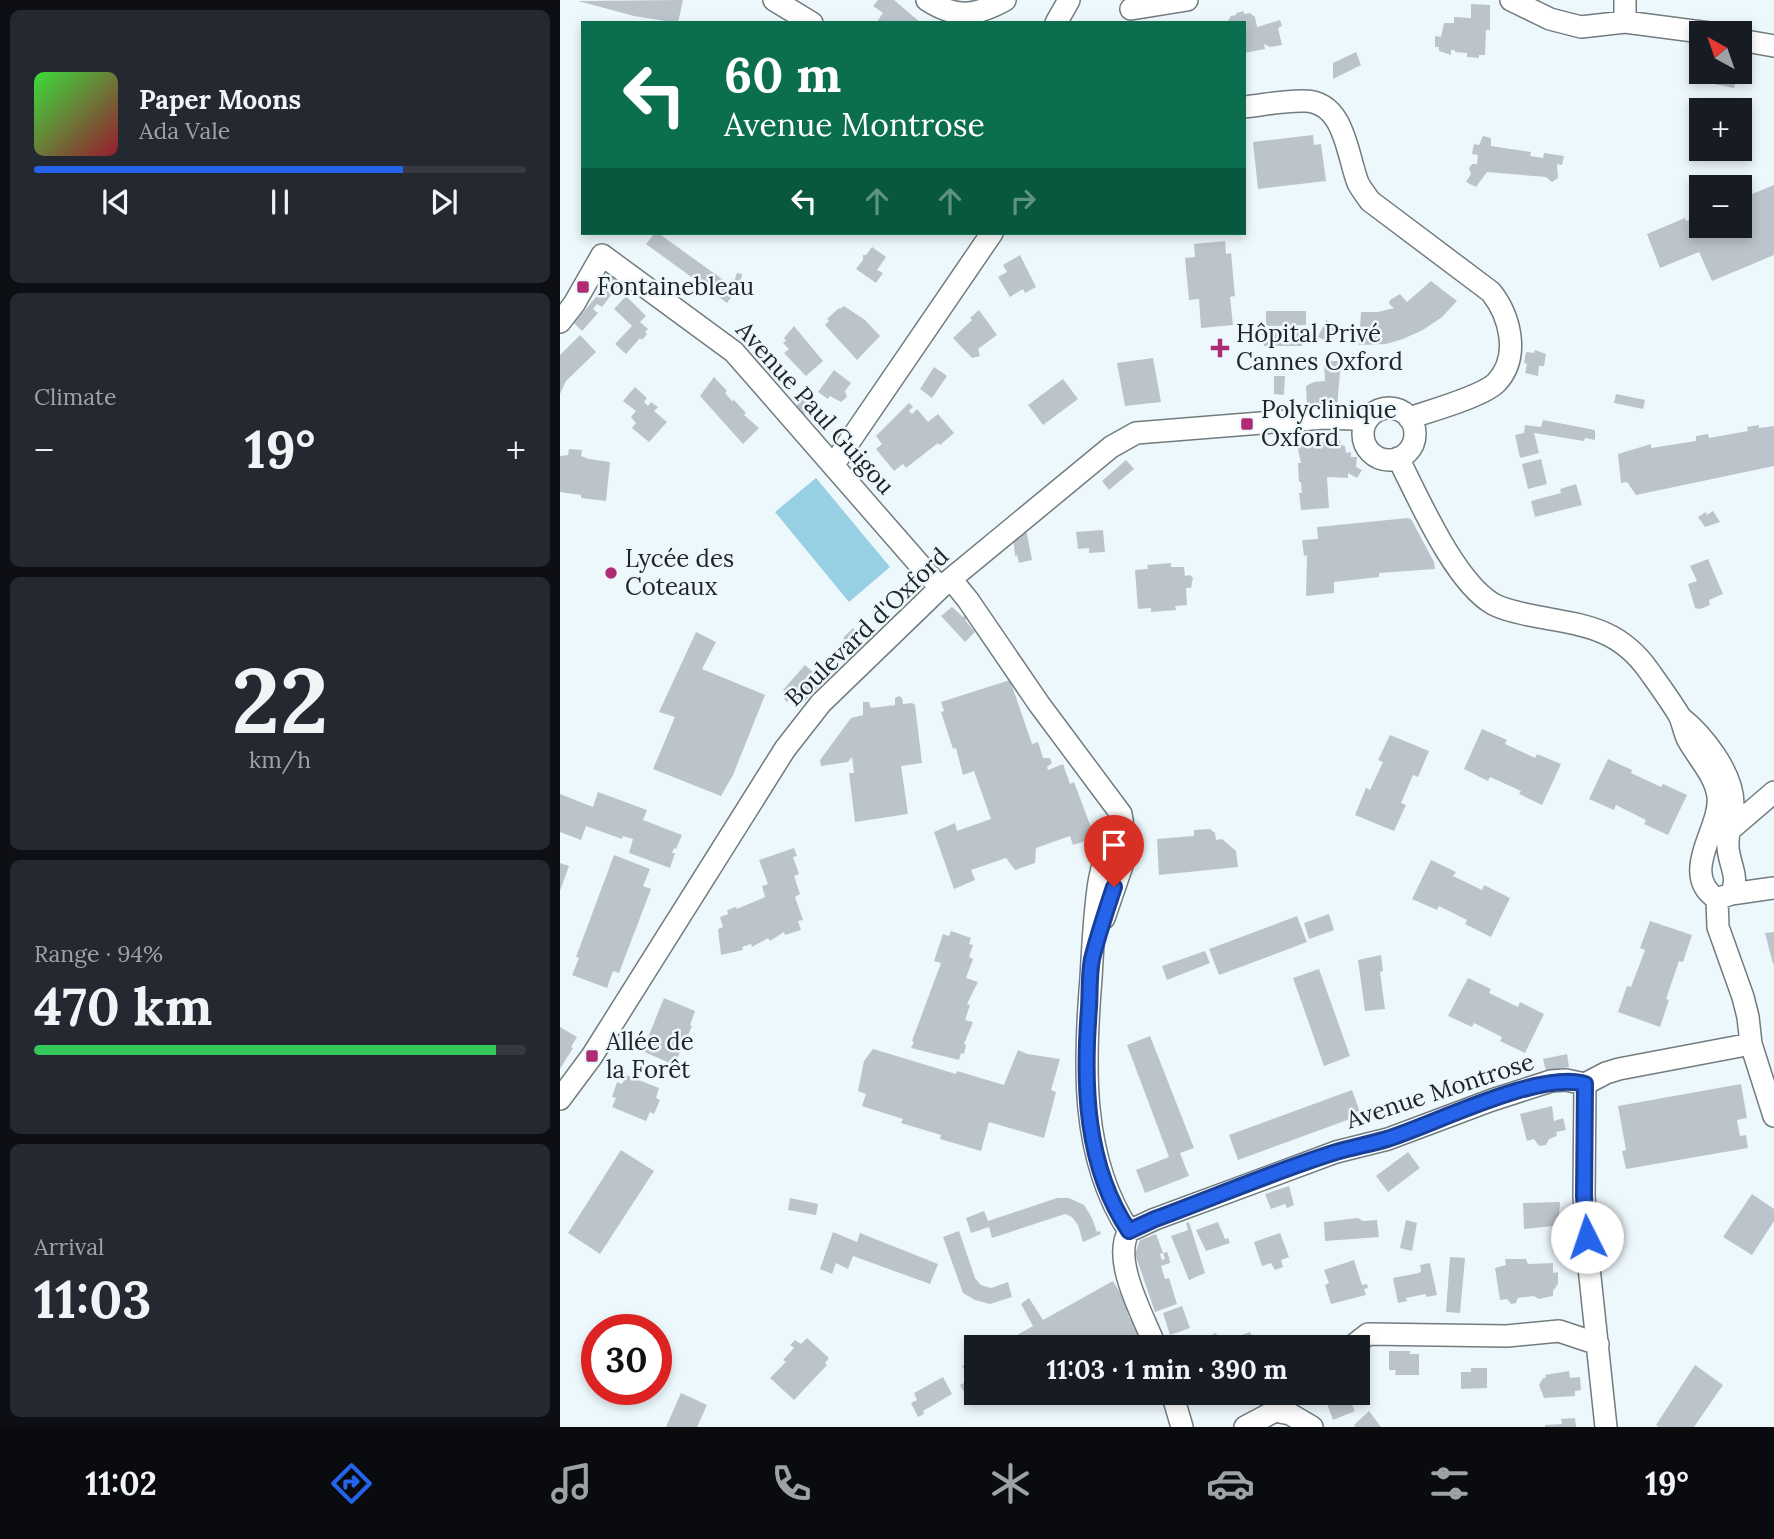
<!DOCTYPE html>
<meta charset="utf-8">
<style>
:root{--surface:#171b24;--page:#242831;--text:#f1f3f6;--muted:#9ea1a6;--line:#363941;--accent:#2563eb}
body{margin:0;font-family:Lora,serif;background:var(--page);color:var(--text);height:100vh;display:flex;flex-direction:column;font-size:26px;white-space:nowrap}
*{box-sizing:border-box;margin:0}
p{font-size:23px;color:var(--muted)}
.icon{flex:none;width:38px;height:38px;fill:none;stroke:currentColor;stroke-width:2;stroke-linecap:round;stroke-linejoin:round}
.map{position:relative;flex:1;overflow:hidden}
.side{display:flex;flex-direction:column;gap:10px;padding:10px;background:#0d0f14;width:560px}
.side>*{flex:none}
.guide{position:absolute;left:21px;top:21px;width:665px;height:214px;border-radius:0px;box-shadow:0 4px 10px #0003;background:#0b6e4f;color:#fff;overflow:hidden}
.needle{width:46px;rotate:320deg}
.buttons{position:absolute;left:1129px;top:21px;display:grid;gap:14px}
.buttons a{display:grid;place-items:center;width:63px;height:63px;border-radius:0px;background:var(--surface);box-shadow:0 4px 10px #0003;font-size:35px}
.speed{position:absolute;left:21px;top:1314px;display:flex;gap:14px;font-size:35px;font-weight:700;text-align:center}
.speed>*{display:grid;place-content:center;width:91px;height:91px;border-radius:50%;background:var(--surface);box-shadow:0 4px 10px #0003;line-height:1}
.speed .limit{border:10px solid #d22;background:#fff;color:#111}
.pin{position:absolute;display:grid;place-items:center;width:60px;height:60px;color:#fff;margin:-72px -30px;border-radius:50% 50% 50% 0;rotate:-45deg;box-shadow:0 0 7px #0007}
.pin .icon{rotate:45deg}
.me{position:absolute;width:77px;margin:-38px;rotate:356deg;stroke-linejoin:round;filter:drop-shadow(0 0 5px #0008)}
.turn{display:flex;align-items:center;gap:24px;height:147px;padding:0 28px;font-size:32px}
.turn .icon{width:91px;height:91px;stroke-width:2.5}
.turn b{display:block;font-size:49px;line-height:60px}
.lanes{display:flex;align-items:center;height:66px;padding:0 28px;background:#0003;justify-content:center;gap:35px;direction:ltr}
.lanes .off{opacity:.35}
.big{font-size:52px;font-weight:800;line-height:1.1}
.side .tile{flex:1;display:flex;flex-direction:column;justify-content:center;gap:10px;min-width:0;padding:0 24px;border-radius:10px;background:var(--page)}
.side .dial{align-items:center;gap:0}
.dial b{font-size:91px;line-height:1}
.song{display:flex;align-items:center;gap:21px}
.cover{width:84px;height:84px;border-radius:10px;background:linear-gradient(135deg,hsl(120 70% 55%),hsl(350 70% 35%))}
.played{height:7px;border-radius:4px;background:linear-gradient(90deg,var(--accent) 75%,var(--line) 75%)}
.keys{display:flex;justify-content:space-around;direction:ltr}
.heat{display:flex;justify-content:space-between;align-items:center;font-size:38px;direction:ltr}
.charge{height:10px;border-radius:5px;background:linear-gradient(90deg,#34c759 94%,var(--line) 0)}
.trip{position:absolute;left:404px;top:1335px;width:406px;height:70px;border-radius:0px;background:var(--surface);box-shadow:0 4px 10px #0003;font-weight:800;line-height:70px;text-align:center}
.tabs{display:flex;height:112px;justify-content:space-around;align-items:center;background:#090b0e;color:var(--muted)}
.tabs .icon{width:49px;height:49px}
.tabs .selected{color:var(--accent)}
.tabs b{font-size:32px;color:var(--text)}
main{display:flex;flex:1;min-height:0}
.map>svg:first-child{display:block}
.green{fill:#97d0e2}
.building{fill:#bcc4cb}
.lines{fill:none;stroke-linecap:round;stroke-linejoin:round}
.minor-casing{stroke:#727c7f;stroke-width:24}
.minor{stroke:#fff;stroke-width:21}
.route-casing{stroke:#184099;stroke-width:18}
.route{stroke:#2563eb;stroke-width:12}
.poi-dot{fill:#af2c75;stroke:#edf8fc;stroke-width:2.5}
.labels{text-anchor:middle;stroke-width:5;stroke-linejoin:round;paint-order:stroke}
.poi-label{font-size:24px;fill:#212527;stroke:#edf8fc;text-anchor:start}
.street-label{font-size:24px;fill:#212527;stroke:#edf8fc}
</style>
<main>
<section class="side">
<div class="tile">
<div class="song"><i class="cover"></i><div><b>Paper Moons</b><p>Ada Vale</p></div></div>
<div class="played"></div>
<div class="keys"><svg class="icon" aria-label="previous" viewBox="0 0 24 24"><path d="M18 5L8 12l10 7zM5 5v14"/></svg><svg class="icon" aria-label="pause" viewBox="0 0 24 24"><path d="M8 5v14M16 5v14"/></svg><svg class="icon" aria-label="next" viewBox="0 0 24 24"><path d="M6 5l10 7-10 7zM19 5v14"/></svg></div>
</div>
<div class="tile"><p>Climate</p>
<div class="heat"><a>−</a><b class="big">19°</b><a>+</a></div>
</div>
<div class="tile dial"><b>22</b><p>km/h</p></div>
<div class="tile"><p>Range · 94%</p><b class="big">470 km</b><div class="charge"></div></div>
<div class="tile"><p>Arrival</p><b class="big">11:03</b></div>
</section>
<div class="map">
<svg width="1214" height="1427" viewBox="0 0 1214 1427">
<rect width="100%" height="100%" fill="#edf8fc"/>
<path class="green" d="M256,478L330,567L289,602L215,512Z"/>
<path class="building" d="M123,0L118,23L74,16L18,1Z
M318,0H334L361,23H316L323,13L313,6Z
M911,4L930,5V30H926L925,55H919V58L907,57V53L895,52V50H891V55L879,51V47H875V36L881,37L884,23H894V17L911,18Z
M684,11V14L690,13L695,17L697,27L720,20L722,26L718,28L722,45L710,47L704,44L705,49L684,53V23H668V21L671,16L676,15V13Z
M796,52L801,65L773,79V63Z
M1157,72H1178L1174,88L1154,84Z
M753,135L754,145L761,144L766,181L698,189L693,142Z
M923,136L931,138V146L971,152L970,156L983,158L984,153L1004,156L1002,165L997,164L998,178L992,182L986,177L927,172L916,187L906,182L911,174L909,168L912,164H917L918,155L912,154L914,144L919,145Z
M1214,185V255L1152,281L1139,252L1100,268L1087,234L1125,218L1126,221L1141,215V226H1180V199Z
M95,233H98L169,284L172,279L174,281L177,273L182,274L180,285L167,303L86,244Z
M665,241L666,254L671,253L675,296L670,297L673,325L641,328L639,299L629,300L625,258L635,257L634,244Z
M312,247L326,257L317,270L323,273L316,283L296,269L303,260V255H306Z
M460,255L476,287L465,293L463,289L450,297L438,277L447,272L443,265Z
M57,272L64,278L42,307L37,304L33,309L38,313L22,331L14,323Z
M871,281L897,301L882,317L863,330L843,339L826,344L799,345L801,312H818L834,308L829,304L830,300L840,294L847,302Z
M66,296L86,316L80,322L88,329L85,332L87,334L82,340L80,338L66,354L55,344L72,326L54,309Z
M284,306L305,320L320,336L297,360L265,325L269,321L267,319L279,308L280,309Z
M419,310L437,335L418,349L420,356L412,358L393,338L412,320L410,318Z
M706,311H746V325L706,326Z
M766,320L775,325L767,341L758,337Z
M234,326L263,361L246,376L224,353L229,349L223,343L226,341L224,338Z
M703,331H742V346H704Z
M20,335L36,352L6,381L0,394V355Z
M975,350L986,354L984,366H979L978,376L965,373L967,364L964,363L966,352L974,353Z
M593,358L601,402L565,406L557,363Z
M764,361H781L777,407L756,409V405L747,406L746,386L754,382L765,381Z
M374,367L387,376L372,398L360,389Z
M274,370L291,383L285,391L287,397L281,402L270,396L268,399L258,392Z
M714,376H725L724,395L714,394Z
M154,377L167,391L165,393L172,401L174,400L186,413L184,415L199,428L183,444L140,396Z
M503,379L518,399L483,425L468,405Z
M75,387L87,398L84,402L88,406L91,402L98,407L94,411L107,422L89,442L72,428L76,423L71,417L76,411L63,401Z
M1056,394L1085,400L1083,409L1054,403Z
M245,395L253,401L244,415L235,408Z
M349,403L353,407L349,411L352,414L357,409L368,422L378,414L394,433L380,445L378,443L346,468L343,464L334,471L316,449L322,444L316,436Z
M983,420L1035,430V440L1025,438L1024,441L974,433L979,453L960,458L955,435L964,433L965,425L981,427Z
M1199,425V428L1214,426V466L1076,495L1067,482L1061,483L1058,454L1091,444V448L1136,441V436L1148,434L1149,438L1188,431L1187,427Z
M780,440L781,445L785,446L786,453L791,452V457H797L796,467L802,470L797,478L788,473V478L767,477L769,508L741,510L739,493H742L741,482H739L738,463H741L737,445Z
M9,449L22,450L21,456L29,459L50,462L46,501L21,498V495L0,492V456L8,455Z
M981,459L987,484L968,489L962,464Z
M566,460L574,469L549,490L542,481Z
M1016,484L1022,505L975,517L971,501L1001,493L1000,489Z
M1153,511L1160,522L1145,527L1138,517L1146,512L1147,515Z
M848,518L851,519L874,562L875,569L819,573V577L774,582V593L746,596L747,555L744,556L742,540L758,539L757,527Z
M466,529L472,560L459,563L457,555L455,556L453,537Z
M543,530L545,552L529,553V548L518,549L516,532Z
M1148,559L1163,594L1149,600L1150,605L1140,609L1135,608L1128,584L1137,581L1130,566Z
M611,563V567H624L625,576L630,575L633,578L631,588H626L627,605L615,606L616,610L591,612V608L578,609L575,570L588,569L587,565Z
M392,607L403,617L406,615L408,618L405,620L415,632L405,642L381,616Z
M293,628L300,635L290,645L283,638Z
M136,632L156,642L142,669L205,695L173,775L161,796L93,769L115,717L99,712Z
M245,665L256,675L249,684L252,686L259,678L263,682L238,708L229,699L227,702L224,699L228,695L223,690Z
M450,680L472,744L478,742L483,758H490L492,763L487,767L488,770L503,764L510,784L514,782L535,838L513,845L510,836L476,848L475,863L455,870L446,858L411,870L415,880L394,889L374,832L395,823L397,831L431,819L414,771L403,775L396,748L393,749L381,712L384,711L381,702Z
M339,696L342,698L343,704L352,703L355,705L362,763L341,766L348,814L295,822L289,773H294L292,757L288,762L261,766L260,760L291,718L303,715V702H309L311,708L335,705V698Z
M922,729L947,740L945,744L975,758L977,754L1001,764L982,805L959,794L961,791L930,777L928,781L904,769Z
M830,735L869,751L858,777L853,775L841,803L846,805L834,831L795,815L806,788L810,790L823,762L818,760Z
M1048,759L1072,770L1071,773L1101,787L1103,784L1127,795L1108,835L1084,824L1086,820L1056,805L1054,810L1029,799Z
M38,792L87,810L83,820L122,835L116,849L114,848L112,853H115L110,868L69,853L73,839L63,836L62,839L26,826L21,840L0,832V794L33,807Z
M650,829L655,833L656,840L662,839L676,851L678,867L599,875L597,839L634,836V830Z
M234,848L237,856L233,857L239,874L234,876L240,894L235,897L243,920L238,921L241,930L225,935L224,932L210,941L208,938L192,947L191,944L182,947L183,950L161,955L158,929L163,927L160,917L168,914L167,910L176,907L177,909L205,897L202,886L208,884L199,860Z
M54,855L90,869L83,886L91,889L59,973L53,971L47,988L12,975L19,958L16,957Z
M871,860L896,872L893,876L922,890L924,885L950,898L931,937L905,924L907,920L879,906L877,910L852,899Z
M0,863L9,866L0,891Z
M769,914L774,930L749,939L744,923Z
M737,916L747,942L659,975L649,949Z
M1090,921L1132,935L1123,962L1119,961L1106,999L1109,1000L1100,1027L1058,1012L1067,986L1071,987L1085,950L1080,948Z
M391,931L411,938L409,944L413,945L409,957L413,959L406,978L418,982L407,1004L410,1005L405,1020L413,1022L404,1044L406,1045L404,1054L401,1053L399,1060L351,1048L354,1042L352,1041L381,963L374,961L383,934L389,936Z
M1214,932V964H1213L1205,933Z
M645,951L650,963L607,980L602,966Z
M821,955L823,971L820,972L825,1009L805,1011L798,960Z
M759,969L790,1056L764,1066L733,978Z
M908,978L931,989L929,993L958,1007L960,1002L984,1014L965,1053L940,1041L942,1037L914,1023L912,1027L888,1016Z
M104,998L135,1011L130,1025L132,1026L129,1033L114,1065L80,1050L85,1039L87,1040Z
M0,1027L17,1037L11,1047L13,1048L0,1069Z
M590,1036L634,1148L620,1153L629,1176L585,1193L576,1170L609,1157L567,1045Z
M313,1049L396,1074L397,1071L444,1085L458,1050L467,1054L500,1059L491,1090L496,1092L484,1138L429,1122L421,1151L380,1139L381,1135L341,1123L343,1119L302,1106L306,1094L298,1091L304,1061Z
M1007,1054L1009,1067L986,1071L983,1059Z
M66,1075L99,1088L96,1098L100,1100L94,1114L90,1112L86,1121L52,1107L56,1098L52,1097L57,1082L62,1084Z
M1181,1084L1187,1118L1177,1120L1180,1136L1186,1135L1188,1148L1066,1169L1062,1151L1066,1150L1058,1106Z
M792,1090L801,1115L678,1160L669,1135Z
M992,1106L994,1121L1003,1118L1006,1130L996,1132L997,1136L989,1139L986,1145L979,1146L974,1139L967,1141L960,1114Z
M61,1150L94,1171L40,1254L8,1233Z
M848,1152L860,1168L828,1192L816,1176Z
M729,1186L734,1205L727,1208L725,1204L711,1209L705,1194Z
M1192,1194L1214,1209V1221L1192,1255L1163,1237Z
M230,1198L258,1204L256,1215L228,1210Z
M497,1198H509L524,1205L532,1218L537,1232L540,1231L541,1234L523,1242L518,1225L512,1217L505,1214L432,1238L429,1227L411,1233L406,1218L424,1211L428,1221Z
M1000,1202L999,1216L1004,1221L1003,1225L964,1229L963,1203Z
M798,1218L803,1221L817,1220L819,1237L765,1241L764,1222Z
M846,1220L857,1223L852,1251L840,1248Z
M629,1222L645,1273L629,1280L611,1236L628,1230L626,1223Z
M658,1222L665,1239L668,1238L670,1243L646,1251L636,1230Z
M399,1231L415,1278L421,1285L431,1288L448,1282L452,1297L430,1304L415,1300L403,1293L383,1237Z
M273,1232L297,1242L300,1233L378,1264L370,1284L293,1256L288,1269L276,1263L272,1274L260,1269Z
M720,1233L729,1257L721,1260L723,1267L715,1270L711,1263L702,1266L694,1242Z
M596,1234L603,1253L600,1254L602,1260L605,1259L603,1253L607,1252L609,1257L610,1263L601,1266L605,1279L609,1278L617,1304L595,1312L575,1254L580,1240Z
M890,1257L905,1258L900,1313L886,1312Z
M945,1259H966L968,1264L993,1263V1273L998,1272V1284L993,1291V1296L979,1299L974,1296L958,1298L956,1303L951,1304L947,1299L940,1300L935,1268L946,1265Z
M794,1260L802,1285L807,1284L808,1288L804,1289L806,1295L771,1304L765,1285L769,1283L764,1270Z
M870,1263L877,1295L866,1297V1294L846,1298L847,1301L838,1303L833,1278L859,1273L861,1271L860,1265Z
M553,1281L566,1303L570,1315L568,1316L577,1327L579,1336L560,1348H435L473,1326L461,1304L469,1298L483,1320Z
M622,1306L630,1328L610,1335L603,1313Z
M690,1332L696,1345L688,1348H630L629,1344L656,1333L660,1343L661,1340L675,1335L676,1337Z
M247,1338L269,1358L265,1363L267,1365L234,1400L210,1378L226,1362L223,1360L234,1348L230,1345L235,1340L241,1344Z
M829,1351H850V1354H859V1375H835L836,1370H829Z
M416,1358V1393H434L412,1405L400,1385L410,1380L402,1366Z
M1135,1365L1163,1385L1134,1427H1099L1096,1425Z
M911,1368H927V1388L901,1389V1372H911Z
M1009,1371L1010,1378L1020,1377L1021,1390L1015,1391V1396L984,1398L979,1385L983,1378H986L985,1375Z
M383,1377L392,1394L363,1411L364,1414L358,1417L351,1403L357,1400L354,1393Z
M121,1393L147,1405L137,1427H106Z
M763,1393H786L795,1411L773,1420L766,1401L763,1402L761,1397L764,1396Z
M809,1411L821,1427H795L794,1425Z
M1015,1418L1016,1427H985V1425L1002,1424L1001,1419Z"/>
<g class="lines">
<g class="minor-casing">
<path id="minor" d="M214,0L252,23
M367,0C396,19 416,16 445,0
M951,0L990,19L1021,27L1065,22V0
M571,9L627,0
M1065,22L1149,33
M496,23L509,0
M1180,40L1214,46
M684,107C704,105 725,100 745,101C785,102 787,155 798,183C801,189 806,195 810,201L931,292C950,316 961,357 936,383C921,397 870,411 849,418
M0,322L14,304L42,255L174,352L380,588
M803 434a26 26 0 1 1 52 0a26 26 0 1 1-52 0Z
M838,458C859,499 894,581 933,604C944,610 956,612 969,615C1018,625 1057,625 1089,671C1099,685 1110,700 1119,715C1123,723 1124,732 1128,740C1138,758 1155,775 1158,796C1162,828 1118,874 1157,899L1171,894C1180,877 1169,865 1168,847C1167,832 1173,818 1173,804C1173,773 1143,735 1120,717
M274,464L432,233
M391,579L408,600L479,704L561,814C566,836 558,836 548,851C543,860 541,872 539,882C534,914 533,945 531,978C524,1063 520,1157 569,1231C551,1260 584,1317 596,1348
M1165,834L1214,792
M1171,894L1214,888
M1157,899L1158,927L1183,997L1188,1017L1191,1044L1214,1116
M544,918L566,854L567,846L561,838
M1025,1084L1024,1196L1028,1258L1046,1427
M0,1099L32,1056L225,749L261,703L380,588L551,447L576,433L764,418L793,419L806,422
M569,1231L595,1219L776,1152L828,1139L932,1100L991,1081L1006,1080L1025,1084L1046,1073L1059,1069L1191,1044
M790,1348L808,1334L947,1336L999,1331L1038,1344
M612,1393L622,1427
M715,1411L730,1414L752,1427
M685,1427L715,1411L732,1393"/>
</g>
<use href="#minor" class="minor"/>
</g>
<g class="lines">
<g class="route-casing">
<path id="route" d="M554,887C546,911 538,935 532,959C529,975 530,992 529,1008C523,1084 525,1166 569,1231L595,1219C655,1197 715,1171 776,1152C793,1147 810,1144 827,1139C875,1124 980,1070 1025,1084L1024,1196L1027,1237"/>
</g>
<use href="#route" class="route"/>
</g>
<g class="poi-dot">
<rect x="16" y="280" width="14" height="14" rx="3.5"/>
<path d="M656.5 337.5h7v7h7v7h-7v7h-7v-7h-7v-7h7z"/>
<rect x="680" y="417" width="14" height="14" rx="3.5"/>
<circle cx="51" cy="573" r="7"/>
<rect x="25" y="1049" width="14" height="14" rx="3.5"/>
</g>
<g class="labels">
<g class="poi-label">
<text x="37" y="295">Fontainebleau</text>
<text x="676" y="342">Hôpital Privé<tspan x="676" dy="28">Cannes Oxford</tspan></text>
<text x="701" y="418">Polyclinique<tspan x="701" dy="28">Oxford</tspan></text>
<text x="65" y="567">Lycée des<tspan x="65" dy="28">Coteaux</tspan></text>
<text x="46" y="1050">Allée de<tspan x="46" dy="28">la Forêt</tspan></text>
</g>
<g class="street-label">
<text transform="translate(255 408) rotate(48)" y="8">Avenue Paul Guigou</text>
<text transform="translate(307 627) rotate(-44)" y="8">Boulevard d'Oxford</text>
<text transform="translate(880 1091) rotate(-18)" y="8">Avenue Montrose</text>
</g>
</g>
</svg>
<div class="buttons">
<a><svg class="needle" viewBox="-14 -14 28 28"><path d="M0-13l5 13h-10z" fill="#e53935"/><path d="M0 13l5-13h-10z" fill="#9ea1a6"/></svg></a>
<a>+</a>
<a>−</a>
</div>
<div class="speed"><div class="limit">30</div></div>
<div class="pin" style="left:554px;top:887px;background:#d93025"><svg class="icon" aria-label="arrive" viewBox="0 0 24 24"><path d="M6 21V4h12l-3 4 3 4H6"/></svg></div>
<svg class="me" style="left:1027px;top:1237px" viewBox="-20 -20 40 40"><circle r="19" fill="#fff"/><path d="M0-13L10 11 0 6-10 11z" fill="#2563eb"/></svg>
<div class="trip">11:03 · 1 min · 390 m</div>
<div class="guide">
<div class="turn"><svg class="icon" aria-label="left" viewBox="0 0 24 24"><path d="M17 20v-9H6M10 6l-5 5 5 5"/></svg><div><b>60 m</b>Avenue Montrose</div></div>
<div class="lanes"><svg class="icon" aria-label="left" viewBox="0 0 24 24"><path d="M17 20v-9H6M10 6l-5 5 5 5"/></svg><svg class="icon off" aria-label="ahead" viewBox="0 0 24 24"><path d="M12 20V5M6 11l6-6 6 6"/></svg><svg class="icon off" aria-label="ahead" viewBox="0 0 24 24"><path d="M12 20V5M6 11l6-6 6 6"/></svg><svg class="icon off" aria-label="right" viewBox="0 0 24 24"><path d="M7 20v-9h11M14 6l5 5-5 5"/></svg></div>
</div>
</div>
</main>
<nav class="tabs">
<b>11:02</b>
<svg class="icon selected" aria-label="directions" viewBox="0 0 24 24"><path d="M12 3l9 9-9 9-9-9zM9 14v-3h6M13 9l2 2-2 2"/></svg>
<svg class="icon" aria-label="music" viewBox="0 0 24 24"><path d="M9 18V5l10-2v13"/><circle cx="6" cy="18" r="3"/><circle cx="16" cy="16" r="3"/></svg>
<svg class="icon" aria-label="phone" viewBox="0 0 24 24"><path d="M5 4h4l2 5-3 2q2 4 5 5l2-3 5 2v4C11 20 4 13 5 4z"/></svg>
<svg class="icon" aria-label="climate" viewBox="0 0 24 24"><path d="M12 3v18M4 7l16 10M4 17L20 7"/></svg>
<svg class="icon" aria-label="car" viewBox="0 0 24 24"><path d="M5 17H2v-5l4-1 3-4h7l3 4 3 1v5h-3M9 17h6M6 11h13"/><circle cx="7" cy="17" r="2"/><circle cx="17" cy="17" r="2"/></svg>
<svg class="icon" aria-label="filters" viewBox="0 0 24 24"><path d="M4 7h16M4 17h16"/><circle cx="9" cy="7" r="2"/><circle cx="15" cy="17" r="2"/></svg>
<b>19°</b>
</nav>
